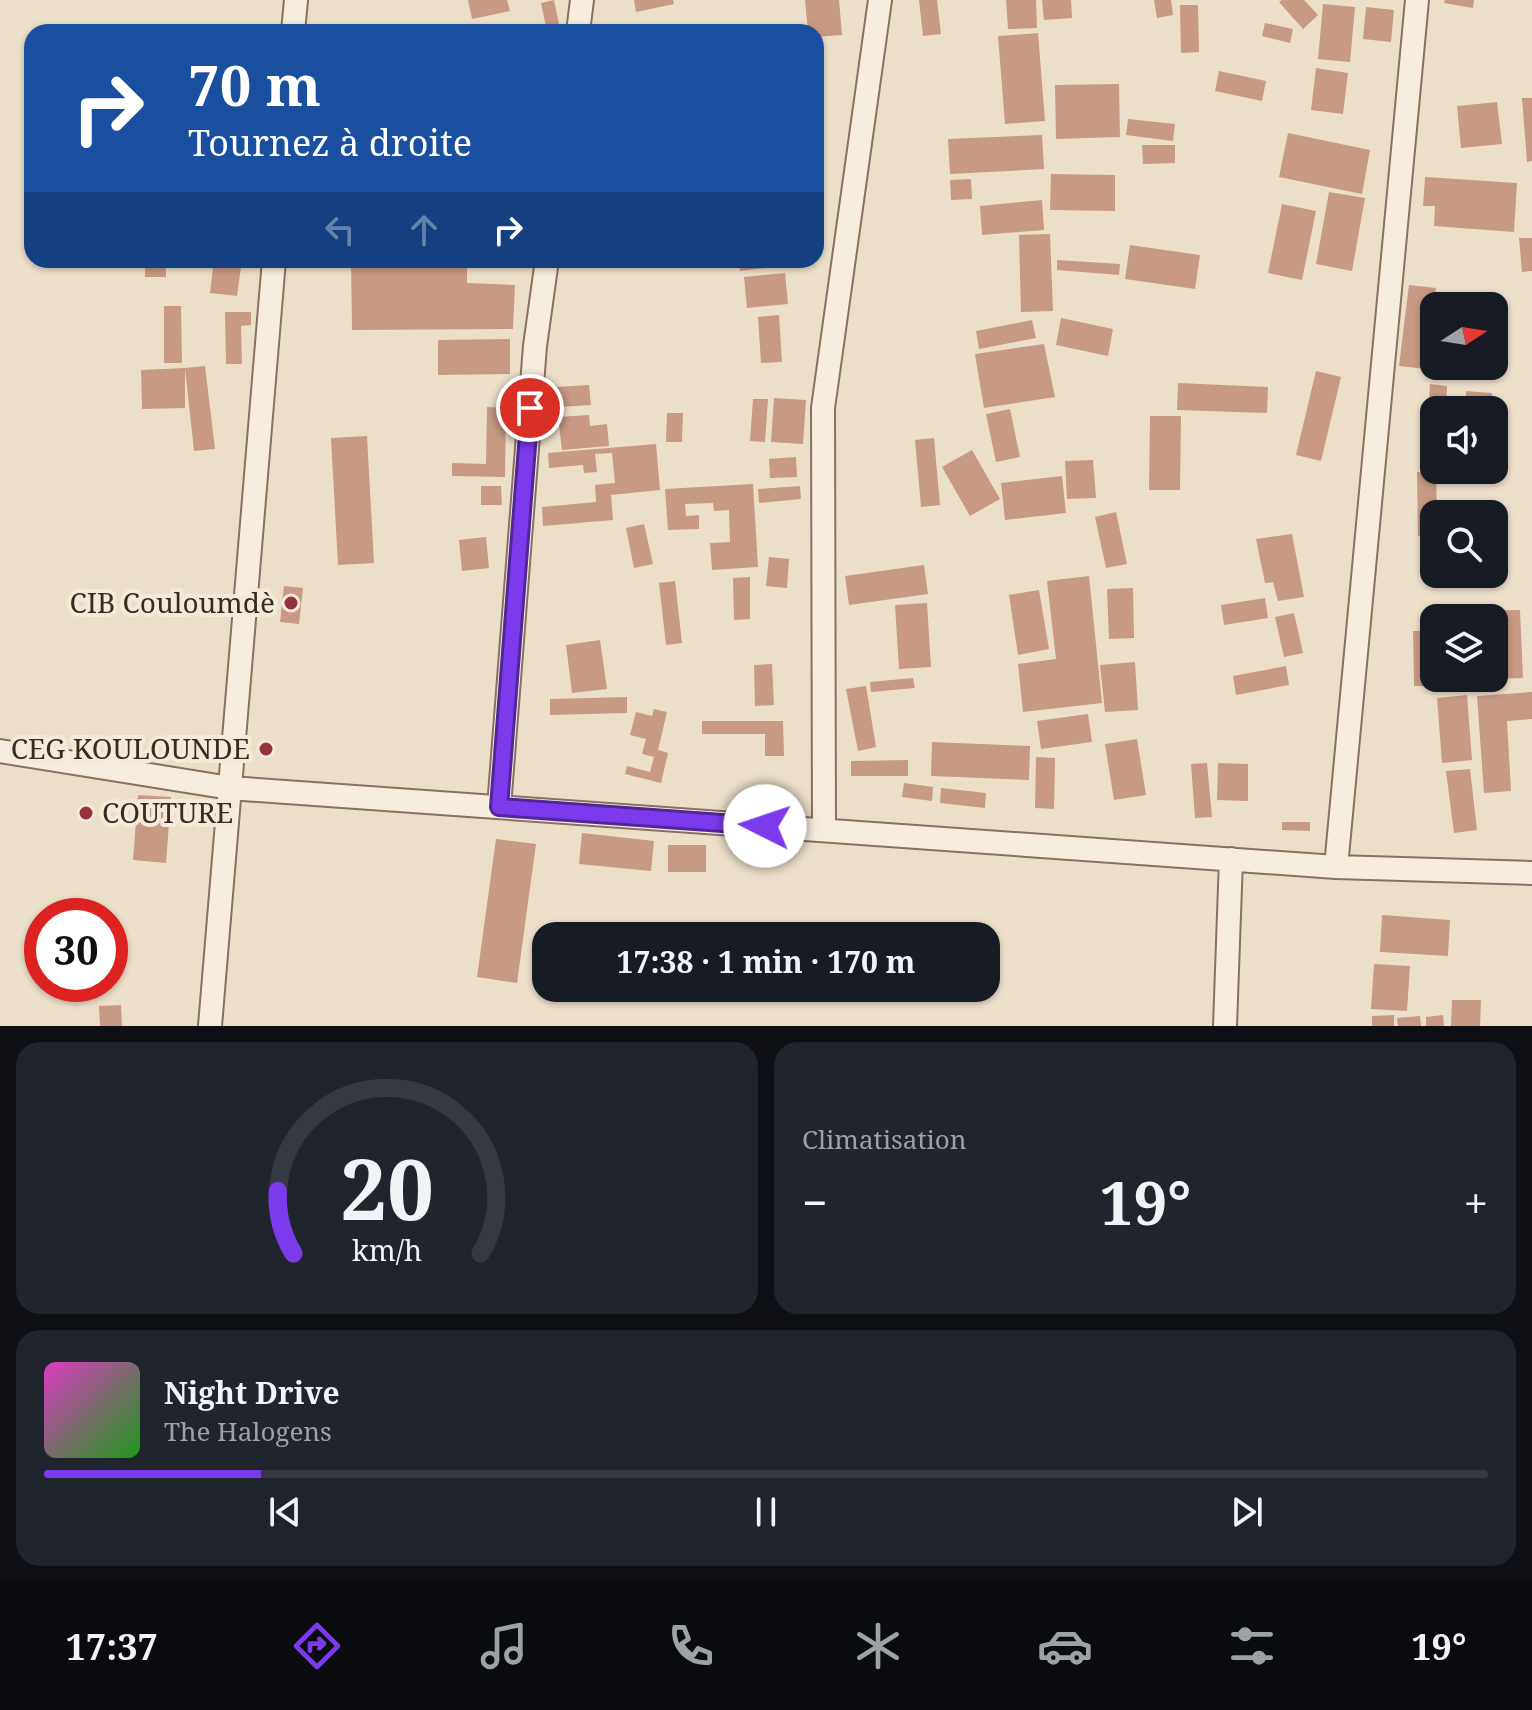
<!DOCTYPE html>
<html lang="fr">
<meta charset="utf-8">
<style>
:root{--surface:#171b24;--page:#20242c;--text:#f1f3f6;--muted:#9ea1a6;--line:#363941;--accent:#7c3aed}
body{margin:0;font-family:"Noto Serif",serif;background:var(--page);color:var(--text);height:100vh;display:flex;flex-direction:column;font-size:30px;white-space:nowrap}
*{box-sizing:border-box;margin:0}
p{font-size:26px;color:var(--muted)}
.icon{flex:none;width:44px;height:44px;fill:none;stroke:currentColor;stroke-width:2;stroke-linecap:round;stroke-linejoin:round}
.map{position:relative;height:1026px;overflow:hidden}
.side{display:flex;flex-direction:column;gap:16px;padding:16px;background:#0d0f14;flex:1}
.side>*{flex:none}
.top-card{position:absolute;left:24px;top:24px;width:800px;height:244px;border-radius:24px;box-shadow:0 2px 6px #0004;background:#1a4fa0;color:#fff;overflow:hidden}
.needle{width:52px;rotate:78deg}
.buttons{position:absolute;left:1420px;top:292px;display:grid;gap:16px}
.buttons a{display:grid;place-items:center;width:88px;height:88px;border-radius:16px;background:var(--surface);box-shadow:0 2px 6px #0004;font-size:40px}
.speed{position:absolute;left:24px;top:898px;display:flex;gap:16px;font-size:40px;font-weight:700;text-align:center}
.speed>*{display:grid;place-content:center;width:104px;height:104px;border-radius:50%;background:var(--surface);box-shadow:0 2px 6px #0004;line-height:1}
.speed .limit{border:12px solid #d22;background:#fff;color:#111}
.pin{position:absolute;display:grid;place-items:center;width:68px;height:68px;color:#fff;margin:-34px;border:4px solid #fff;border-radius:50%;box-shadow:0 2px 8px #0007}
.me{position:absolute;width:88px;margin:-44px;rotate:274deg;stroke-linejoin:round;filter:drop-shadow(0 0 6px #0008)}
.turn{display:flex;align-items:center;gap:28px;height:168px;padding:0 32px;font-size:36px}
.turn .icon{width:104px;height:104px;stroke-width:2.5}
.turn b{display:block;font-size:56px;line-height:68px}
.lanes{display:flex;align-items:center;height:76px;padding:0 32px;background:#0003;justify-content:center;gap:40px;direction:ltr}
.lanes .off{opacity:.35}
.big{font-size:60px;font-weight:700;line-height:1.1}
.side .tile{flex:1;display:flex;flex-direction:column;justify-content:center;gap:12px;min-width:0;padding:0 28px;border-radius:24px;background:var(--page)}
.side .dial{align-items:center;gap:0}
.dial svg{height:208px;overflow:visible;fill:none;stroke:var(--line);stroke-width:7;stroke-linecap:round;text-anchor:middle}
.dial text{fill:var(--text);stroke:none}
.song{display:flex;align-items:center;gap:24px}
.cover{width:96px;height:96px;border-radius:12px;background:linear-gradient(135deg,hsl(310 70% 55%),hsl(120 70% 35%))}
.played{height:8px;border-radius:4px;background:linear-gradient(90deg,var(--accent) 15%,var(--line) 15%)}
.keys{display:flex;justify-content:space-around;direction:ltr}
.heat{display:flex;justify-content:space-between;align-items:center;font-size:44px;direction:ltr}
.side .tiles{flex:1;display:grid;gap:16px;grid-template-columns:1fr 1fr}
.tile:last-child{grid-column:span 2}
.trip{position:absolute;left:532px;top:922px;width:468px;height:80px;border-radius:24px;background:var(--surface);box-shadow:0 2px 6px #0004;font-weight:700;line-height:80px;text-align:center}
.dock{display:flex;height:128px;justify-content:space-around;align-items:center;background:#090b0e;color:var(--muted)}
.dock .icon{width:56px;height:56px}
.dock .on{color:var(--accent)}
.dock b{font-size:36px;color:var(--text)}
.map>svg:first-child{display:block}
.building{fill:#c89983}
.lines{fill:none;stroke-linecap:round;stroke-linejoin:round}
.minor-casing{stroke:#887160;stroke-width:26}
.minor{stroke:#f7edde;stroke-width:22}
.route-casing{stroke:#51269a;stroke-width:20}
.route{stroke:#7c3aed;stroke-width:14}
.poi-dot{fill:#93333d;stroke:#f4eada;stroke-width:3}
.labels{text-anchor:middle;stroke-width:8;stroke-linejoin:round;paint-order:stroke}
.poi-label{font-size:28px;fill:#3a2b22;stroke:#f4eada;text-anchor:end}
</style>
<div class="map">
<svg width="1532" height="1026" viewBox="0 0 1532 1026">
<rect width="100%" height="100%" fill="#ecdfca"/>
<path class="building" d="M468,0H507L510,11L472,19Z
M554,0L560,29L547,32L541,3Z
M634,0H673L674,4L636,12Z
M805,0H839L842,35L816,37V32H808Z
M919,0H937L941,34L923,36Z
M1006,0H1036L1037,28L1008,29Z
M1042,0H1071L1072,18L1044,20Z
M1154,0H1171L1173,15L1157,18Z
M1282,0H1304L1318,15L1303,29L1279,2Z
M1445,0H1474L1473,8L1444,3Z
M1323,4L1355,7L1350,62L1318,59Z
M1180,5H1198L1199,52L1181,53Z
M1366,7L1394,10L1391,42L1363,39Z
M1265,23L1293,29L1290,43L1262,36Z
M464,26L465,32H437V30Z
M1038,33L1045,121L1005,124L998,36Z
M1316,68L1348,73L1343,114L1311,110Z
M1219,71L1266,81L1262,101L1215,91Z
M1119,84L1120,137L1056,139L1055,85Z
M1522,98H1532V161L1527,162Z
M1497,102L1502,144L1461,148L1457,106Z
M1128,119L1175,124L1173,141L1126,135Z
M1288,133L1370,150L1362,194L1279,177Z
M1042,135L1044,169L950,174L948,139Z
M1142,145H1175V163L1143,164Z
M1051,174L1115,175V211L1050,210Z
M1425,177L1517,183L1514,232L1434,226L1435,206H1423Z
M971,179L972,199L951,200L950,180Z
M1329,192L1365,198L1352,271L1316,264Z
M1042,200L1044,230L982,235L980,206Z
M816,201H819L820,246H816Z
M1282,204L1316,211L1302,280L1268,273Z
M1050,234L1053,311L1021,312L1019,235Z
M1519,238H1532V271L1522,272Z
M1130,245L1200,255L1195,289L1125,279Z
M145,260H166V277H145Z
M214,260H242L237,296L210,293Z
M351,260H467V283L515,285L513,329L352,330Z
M738,260H781L782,266L740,271Z
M1057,260L1120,264L1119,275L1057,270Z
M785,273L788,304L747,308L744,277Z
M1409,285L1436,288L1426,369L1399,366Z
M1457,292L1488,296L1486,306H1455Z
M164,306H181L182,363H164Z
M225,312H251V325L241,326L242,364H226Z
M779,315L782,362L761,363L758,317Z
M1061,318L1113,329L1108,356L1056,345Z
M1032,320L1036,338L979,349L976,331Z
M510,339V374L438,375V340Z
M1044,344L1055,397L984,408L975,354Z
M205,366L215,449L194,451L185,368Z
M185,368V408L142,409L141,370Z
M1316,371L1341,377L1321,461L1296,455Z
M1178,383L1268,387L1267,413L1177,410Z
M1430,384L1447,386L1446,410H1434V415H1428Z
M589,385L591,405L559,407L557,387Z
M1466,391L1492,393L1491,410H1465Z
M774,398L806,400L803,444L771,442Z
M753,399H768L765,442L750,441Z
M487,407L506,408L505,477L452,476V463L486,464Z
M1010,409L1020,457L996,462L986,414Z
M667,413H683L682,442H666Z
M589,415L590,426L607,424L609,446L562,450L558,417Z
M1150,416H1181L1180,490H1149Z
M367,436L374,563L338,565L331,438Z
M934,438L940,505L921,507L915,440Z
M656,444L660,490L611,495L613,520L543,526L542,507L596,502L595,485L615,483L612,453L595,454L597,472L584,473L583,465L549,468L548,453Z
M972,450L1000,499L970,516L942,467Z
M796,457L797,477L770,478L769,459Z
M1093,460L1096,498L1067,499L1065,461Z
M1417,472H1436L1437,514H1434V536H1418Z
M1062,476L1066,513L1005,520L1001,483Z
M753,484L758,567L712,570L710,543L730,542L729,510L714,511L713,503L685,504L686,516L699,515V529L668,530L665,489Z
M481,486H501L502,505H481Z
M800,486L801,499L759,503L758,489Z
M1116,512L1127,564L1106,568L1095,517Z
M644,524L653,564L634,568L626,528Z
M1292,534L1304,597L1278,601L1273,582L1265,583L1256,539Z
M486,537L489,568L462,571L459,540Z
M769,557L789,559L787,588L766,586Z
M924,565L928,594L849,605L845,576Z
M1089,576L1102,703L1023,712L1018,664L1056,659L1047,581Z
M750,577V619L734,620L733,578Z
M675,581L682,643L666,645L659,583Z
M284,586L303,588L299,624L280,622Z
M1133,588L1134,638L1109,639L1107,589Z
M1039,590L1049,649L1018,655L1009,595Z
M1265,598L1268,618L1224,625L1221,605Z
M927,603L931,667L899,669L895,605Z
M1520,610L1523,678L1494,679V618H1480L1479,611Z
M1294,613L1303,653L1284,657L1275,617Z
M1413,631H1434V678H1439V686H1414Z
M600,640L607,689L572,693L566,645Z
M1135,662L1138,710L1105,712L1100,665Z
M772,664L774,705L755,706L754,665Z
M1286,666L1289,685L1236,695L1233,676Z
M913,678L915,688L871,692L870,682Z
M866,686L876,747L858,751L846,689Z
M1532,692V719L1507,721L1511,791L1484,793L1477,696Z
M1467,695L1472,760L1442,763L1437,698Z
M627,697V713L550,715V699Z
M654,709L667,712L658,750L668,753L661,783L625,774L627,766L650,772L654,757L642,754L646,739L630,735L636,712L652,716Z
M1088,714L1092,742L1041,749L1037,721Z
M702,721H783L784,756H765V734H702Z
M1137,739L1146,795L1114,800L1105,744Z
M932,742L1030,746L1029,780L931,776Z
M1036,757L1055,758L1054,809L1035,808Z
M908,760V776H851V761Z
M1207,763L1212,817L1195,818L1191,764Z
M1218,763L1248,764V801L1217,800Z
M1470,769L1477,830L1454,833L1446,771Z
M904,783L933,787L932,801L902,797Z
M941,788L986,793L985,808L940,803Z
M138,795L171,797L166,863L133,860Z
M1282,822H1310V831L1282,830Z
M582,833L654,841L651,871L579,864Z
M496,839L536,844L517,983L477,977Z
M668,845H706V872H668Z
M1382,915L1450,920L1448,956L1380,952Z
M1374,964L1410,966L1407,1011L1371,1009Z
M1452,1000H1481L1480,1026H1451Z
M121,1005L122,1026H100L99,1006Z
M1394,1015V1026H1372V1016Z
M1443,1015L1444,1026H1426V1017Z
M1420,1016L1421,1026H1398L1397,1018Z"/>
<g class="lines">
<g class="minor-casing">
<path id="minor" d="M293,32L296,0
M578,32L582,0
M0,751L230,788L1336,867L1532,873
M499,807L535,346L547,260
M824,830L823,408L880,0
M1336,867L1417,0
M210,1026L274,260
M1225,1026L1231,859"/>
</g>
<use href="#minor" class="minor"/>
</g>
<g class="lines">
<g class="route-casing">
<path id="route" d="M530,408L499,807L765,826"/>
</g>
<use href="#route" class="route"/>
</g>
<g class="poi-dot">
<circle cx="291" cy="603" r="8"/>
<circle cx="266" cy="749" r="8"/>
<circle cx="86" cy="813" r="8"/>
</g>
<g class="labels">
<g class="poi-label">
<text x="275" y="613">CIB Couloumdè</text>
<text x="250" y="759">CEG KOULOUNDE</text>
<text x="102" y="823" text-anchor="start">COUTURE</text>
</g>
</g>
</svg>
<div class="buttons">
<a><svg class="needle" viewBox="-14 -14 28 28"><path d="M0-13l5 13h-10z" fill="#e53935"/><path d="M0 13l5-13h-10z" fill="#9ea1a6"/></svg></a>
<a><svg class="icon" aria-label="sound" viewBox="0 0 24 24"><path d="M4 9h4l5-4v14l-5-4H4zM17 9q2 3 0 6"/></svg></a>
<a><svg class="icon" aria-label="search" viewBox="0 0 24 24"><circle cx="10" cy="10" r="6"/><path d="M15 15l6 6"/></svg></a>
<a><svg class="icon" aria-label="layers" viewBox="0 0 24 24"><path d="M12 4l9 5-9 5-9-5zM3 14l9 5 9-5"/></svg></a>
</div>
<div class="speed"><div class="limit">30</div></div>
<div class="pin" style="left:530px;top:408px;background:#d93025"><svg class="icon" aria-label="arrive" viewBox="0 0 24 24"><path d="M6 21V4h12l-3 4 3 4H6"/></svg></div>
<svg class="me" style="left:765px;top:826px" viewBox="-20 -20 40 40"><circle r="19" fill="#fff"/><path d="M0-13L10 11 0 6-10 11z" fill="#7c3aed"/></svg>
<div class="trip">17:38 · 1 min · 170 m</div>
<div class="top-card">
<div class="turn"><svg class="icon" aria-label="right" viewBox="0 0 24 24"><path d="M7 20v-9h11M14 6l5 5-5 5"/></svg><div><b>70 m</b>Tournez à droite</div></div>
<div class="lanes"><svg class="icon off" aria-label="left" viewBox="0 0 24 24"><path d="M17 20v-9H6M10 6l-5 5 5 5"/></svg><svg class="icon off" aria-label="ahead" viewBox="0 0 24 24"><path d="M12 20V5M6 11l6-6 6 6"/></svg><svg class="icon" aria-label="right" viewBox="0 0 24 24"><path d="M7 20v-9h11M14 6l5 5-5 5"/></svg></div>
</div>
</div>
<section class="side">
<div class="tiles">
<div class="tile dial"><svg viewBox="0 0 100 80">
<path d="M14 69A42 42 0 1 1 86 69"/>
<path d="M14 69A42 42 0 0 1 8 45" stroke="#7c3aed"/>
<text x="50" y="56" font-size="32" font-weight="700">20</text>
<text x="50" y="72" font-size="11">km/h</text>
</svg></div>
<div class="tile"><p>Climatisation</p>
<div class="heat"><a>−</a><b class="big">19°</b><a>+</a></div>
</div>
<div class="tile">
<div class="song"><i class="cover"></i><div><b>Night Drive</b><p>The Halogens</p></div></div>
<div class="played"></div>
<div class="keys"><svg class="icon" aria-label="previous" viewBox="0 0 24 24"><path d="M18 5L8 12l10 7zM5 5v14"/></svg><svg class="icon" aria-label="pause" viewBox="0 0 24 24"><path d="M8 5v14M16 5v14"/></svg><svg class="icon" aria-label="next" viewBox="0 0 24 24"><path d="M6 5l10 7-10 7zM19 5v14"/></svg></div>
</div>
</div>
</section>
<nav class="dock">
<b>17:37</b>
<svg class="icon on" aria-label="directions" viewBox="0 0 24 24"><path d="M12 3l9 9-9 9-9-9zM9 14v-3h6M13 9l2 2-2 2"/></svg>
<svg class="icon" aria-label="music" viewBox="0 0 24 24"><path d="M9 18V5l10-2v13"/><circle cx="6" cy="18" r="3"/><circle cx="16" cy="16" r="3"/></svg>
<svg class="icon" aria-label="phone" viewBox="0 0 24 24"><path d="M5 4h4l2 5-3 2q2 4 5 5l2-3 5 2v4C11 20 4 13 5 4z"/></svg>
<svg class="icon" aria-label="climate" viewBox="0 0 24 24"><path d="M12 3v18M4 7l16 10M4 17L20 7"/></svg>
<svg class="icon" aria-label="car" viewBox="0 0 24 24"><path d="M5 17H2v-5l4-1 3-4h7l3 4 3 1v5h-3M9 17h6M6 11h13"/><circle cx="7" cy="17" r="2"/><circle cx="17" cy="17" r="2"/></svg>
<svg class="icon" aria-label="filters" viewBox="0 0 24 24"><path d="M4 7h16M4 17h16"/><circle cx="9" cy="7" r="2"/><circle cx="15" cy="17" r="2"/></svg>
<b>19°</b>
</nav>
